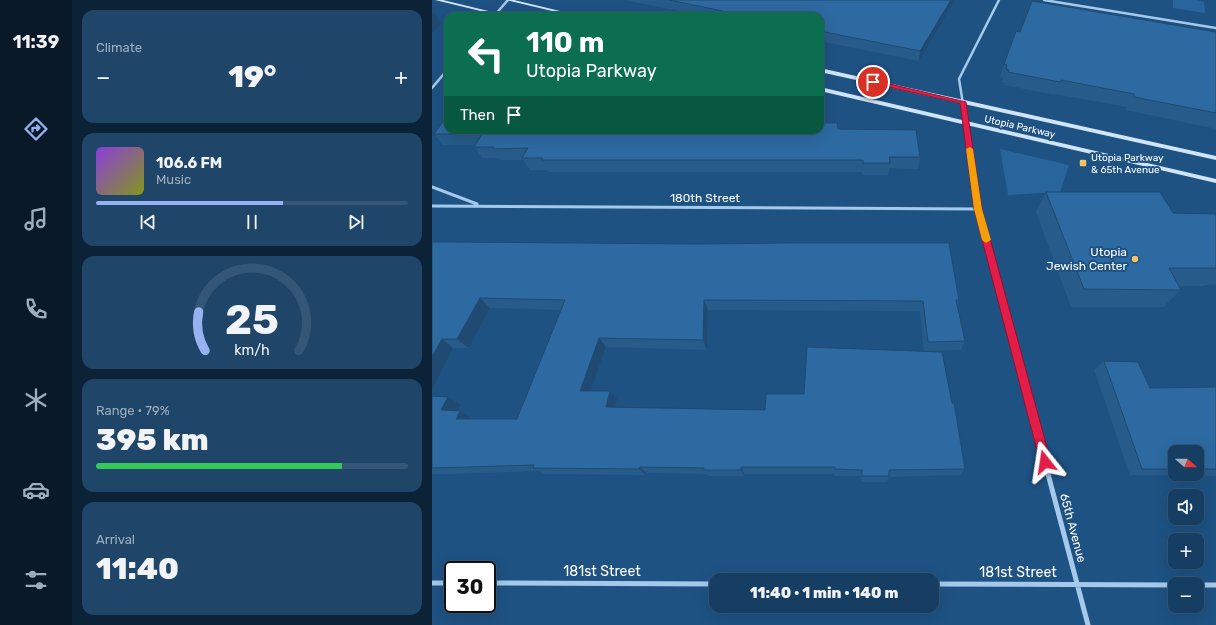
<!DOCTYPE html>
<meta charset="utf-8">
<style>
:root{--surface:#163e62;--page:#1f4568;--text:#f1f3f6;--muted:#9eaebe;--line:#355777;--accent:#95b2f1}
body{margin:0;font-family:Rubik,sans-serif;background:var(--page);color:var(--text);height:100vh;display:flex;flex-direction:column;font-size:15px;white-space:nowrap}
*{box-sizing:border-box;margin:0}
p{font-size:13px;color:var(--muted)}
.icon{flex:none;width:22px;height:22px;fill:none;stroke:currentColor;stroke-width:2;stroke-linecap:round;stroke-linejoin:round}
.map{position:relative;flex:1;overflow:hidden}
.panel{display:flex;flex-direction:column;gap:10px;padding:10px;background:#0c2236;width:360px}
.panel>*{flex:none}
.top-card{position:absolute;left:12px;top:12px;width:380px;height:122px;border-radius:12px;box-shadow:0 4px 16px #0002,0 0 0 1px var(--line);background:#0b6e4f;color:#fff;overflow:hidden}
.needle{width:26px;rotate:110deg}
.fabs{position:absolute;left:736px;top:445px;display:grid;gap:8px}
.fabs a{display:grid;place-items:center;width:36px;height:36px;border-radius:8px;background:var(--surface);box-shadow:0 4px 16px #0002,0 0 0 1px var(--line);font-size:20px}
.speed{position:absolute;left:12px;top:561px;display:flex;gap:8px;font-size:20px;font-weight:700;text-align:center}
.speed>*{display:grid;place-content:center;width:52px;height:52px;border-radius:50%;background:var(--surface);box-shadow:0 4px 16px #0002,0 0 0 1px var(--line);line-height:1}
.speed .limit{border:2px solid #111;border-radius:6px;background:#fff;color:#111}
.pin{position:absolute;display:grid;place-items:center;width:34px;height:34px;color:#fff;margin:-17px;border:2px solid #fff;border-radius:50%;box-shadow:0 1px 4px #0007}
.me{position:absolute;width:44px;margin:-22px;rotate:345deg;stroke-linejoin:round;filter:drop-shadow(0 0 3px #0008)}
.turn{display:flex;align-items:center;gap:14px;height:84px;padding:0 16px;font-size:18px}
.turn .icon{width:52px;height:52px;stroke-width:2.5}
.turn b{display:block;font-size:28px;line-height:34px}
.then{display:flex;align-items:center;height:38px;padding:0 16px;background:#0003;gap:8px;font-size:15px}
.big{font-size:30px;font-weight:800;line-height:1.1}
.panel .tile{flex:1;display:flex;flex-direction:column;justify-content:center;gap:6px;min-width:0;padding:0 14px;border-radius:12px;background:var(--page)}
.panel .dial{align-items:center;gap:0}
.dial svg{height:104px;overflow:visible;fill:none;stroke:var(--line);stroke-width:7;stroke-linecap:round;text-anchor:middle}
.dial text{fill:var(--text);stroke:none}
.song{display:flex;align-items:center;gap:12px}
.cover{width:48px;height:48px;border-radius:6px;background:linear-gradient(135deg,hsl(270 70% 55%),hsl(70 70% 35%))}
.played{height:4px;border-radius:2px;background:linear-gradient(90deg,var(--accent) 60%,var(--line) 60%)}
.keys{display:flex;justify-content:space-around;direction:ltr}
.heat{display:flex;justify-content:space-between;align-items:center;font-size:22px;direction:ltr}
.charge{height:6px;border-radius:3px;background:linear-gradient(90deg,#34c759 79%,var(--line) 0)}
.trip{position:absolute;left:277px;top:573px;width:230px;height:40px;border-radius:12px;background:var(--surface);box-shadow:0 4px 16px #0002,0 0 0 1px var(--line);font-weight:800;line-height:40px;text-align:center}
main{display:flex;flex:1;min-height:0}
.menu{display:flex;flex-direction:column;width:72px;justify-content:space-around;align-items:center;background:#091927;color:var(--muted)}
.menu .icon{width:28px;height:28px}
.menu .selected{color:var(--accent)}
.menu b{font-size:18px;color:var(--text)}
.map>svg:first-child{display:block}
.green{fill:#28659c}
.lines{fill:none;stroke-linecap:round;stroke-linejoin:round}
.minor-far3{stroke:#a5c9ea;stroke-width:2.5}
.minor-far2{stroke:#a5c9ea;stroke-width:3}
.minor-far1{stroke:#a5c9ea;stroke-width:4}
.minor{stroke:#a5c9ea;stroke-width:5}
.secondary{fill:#d0e4f7;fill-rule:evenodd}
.wall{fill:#275b8a;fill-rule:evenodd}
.shaded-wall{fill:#204a71}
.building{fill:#2d6aa1;stroke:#204a71}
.route{fill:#e11d48;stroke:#92132f}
.slow{fill:#f59e0b}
.poi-dot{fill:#f9c264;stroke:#1e5283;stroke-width:1.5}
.labels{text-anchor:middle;stroke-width:4;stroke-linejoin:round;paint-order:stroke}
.far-street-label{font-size:10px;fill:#fff;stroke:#1e5283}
.far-poi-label{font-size:10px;fill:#fff;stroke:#1e5283;text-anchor:start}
.street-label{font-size:12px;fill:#fff;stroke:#1e5283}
.poi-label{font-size:12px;fill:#fff;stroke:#1e5283;text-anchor:end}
.near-street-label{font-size:14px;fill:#fff;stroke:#1e5283}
</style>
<main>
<nav class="menu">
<b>11:39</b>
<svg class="icon selected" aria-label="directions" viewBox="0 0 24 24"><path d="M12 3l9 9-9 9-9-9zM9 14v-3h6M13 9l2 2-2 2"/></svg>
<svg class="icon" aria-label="music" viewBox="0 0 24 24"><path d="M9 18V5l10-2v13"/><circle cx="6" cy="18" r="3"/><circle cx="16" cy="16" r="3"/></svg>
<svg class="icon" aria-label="phone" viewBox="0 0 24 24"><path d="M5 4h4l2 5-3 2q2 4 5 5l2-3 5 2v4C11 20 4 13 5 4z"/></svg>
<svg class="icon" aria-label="climate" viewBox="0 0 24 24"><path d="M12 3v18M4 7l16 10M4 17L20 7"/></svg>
<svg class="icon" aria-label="car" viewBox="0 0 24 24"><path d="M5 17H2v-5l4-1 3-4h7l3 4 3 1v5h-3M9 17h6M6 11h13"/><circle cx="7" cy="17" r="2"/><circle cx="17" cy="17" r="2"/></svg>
<svg class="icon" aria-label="filters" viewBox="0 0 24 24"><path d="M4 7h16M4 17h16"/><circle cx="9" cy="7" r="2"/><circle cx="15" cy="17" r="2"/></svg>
</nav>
<section class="panel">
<div class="tile"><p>Climate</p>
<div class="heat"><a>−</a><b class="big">19°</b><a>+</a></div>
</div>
<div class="tile">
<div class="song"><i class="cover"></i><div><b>106.6 FM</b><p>Music</p></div></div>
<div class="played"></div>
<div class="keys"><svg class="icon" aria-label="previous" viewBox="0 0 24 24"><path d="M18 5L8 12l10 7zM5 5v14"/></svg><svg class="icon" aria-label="pause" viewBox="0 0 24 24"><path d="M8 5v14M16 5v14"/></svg><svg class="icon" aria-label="next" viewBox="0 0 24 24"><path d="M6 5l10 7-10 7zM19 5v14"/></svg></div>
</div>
<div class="tile dial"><svg viewBox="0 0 100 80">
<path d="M14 69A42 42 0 1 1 86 69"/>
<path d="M14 69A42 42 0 0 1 9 39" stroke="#95b2f1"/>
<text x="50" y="56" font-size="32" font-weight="700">25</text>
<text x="50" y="72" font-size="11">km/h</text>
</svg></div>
<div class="tile"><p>Range · 79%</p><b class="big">395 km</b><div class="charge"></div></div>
<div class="tile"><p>Arrival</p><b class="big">11:40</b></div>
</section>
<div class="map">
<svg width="784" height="625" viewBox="0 0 784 625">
<rect width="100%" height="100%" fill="#1e5283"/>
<path class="green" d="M741,0H765L772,2L773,13L741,8Z
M568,149L637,165L628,192L576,195Z"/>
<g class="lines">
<path class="minor-far3" d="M612,0L784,28
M62,16L76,0
M0,88L16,69
M531,104L527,79L567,0"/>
<path class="minor-far2" d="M531,103L546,209L553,237
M0,187L45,204
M0,206L546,209"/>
<path class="minor-far1" d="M553,236L598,407"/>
<path class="minor" d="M598,406L656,625
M0,583H21
M55,583L284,584
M500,584L743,585
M765,585H784"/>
<path class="secondary" d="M3,0H11L77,16H69Z
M74,0H82L149,16H141Z
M388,68L784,156V160L388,72Z
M388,87L784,179V183L388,91Z"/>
</g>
<path class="wall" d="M193,0H523L487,61L388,41V16H270Z
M588,32H784V129L694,110L695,107L623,94V95L572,85L573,83L570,82L571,78L568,77L572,64Z
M406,129L488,157L486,169L457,168L456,175H430V172H117L115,170H98L91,160H69L67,158H50L42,147L43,145H11L2,134Z
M614,192L741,213L784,214V285H773L772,286H747L749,290L731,307H639L604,212Z
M0,242L527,300L525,304L533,341L529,350L492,351L488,311L276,310L275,350L174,347L159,391L185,399L183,407L333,410L520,403L533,469L528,475L457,477L455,482H429V476H402V474H312V476H276L275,474L214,473V475L111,474L107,471L19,474H0V396L29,405L26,411L40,419H85L129,310L58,308L37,348H21L0,390Z
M672,361L718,388L784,387V476L698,475L662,370ZM743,452H765V474H743Z"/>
<path class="shaded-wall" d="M519,0H523L487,61L488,51Z
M2,12L9,23L0,33V14Z
M48,298L58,308L37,348L25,339Z
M272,300L276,310L275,350L271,340Z
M167,338L174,347L156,399L148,391Z
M10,339L21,348L0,390V357Z
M178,391L185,399L181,415L174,407Z
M16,397L29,405L22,418L9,410Z
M28,411L40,419H24Z
M208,467L214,473V475L207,469Z
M309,467L312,474V476L309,470Z"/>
<path class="building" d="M237,0H519L488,51L388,31V16H315Z
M600,1L784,32V113L702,97V94L629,80L628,82L576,72L577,70L574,69L575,65L572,64L584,31L588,32Z
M16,115V130H388V123H405L406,129L484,130L488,157H457L458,163H431V160H110L111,158H90L96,148L61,149L62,147H42L50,134H2Z
M614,192H728L741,213L784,214V268H737L749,290L652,289Z
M0,242H22L264,244L360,243H517L527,300H524L533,341L496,342L491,301L272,300L271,340L167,338L148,391H178L174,407L333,410L334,394H372L375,347L510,352L520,403H522L533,469L457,470V476H430V470L403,469V467H309V470H272V468L208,467L207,469L101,468L102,465L0,468V396L16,397L9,410L28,411L24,419H85L133,300L48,298L25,339H10L0,357Z
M672,361L706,362L718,388L784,387V469H765V452H743V469H710Z"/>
<path class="route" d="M441,80L534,102L550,209L619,462L617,466L613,467L609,466L608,462L542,209L528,103L439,83V81Z"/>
<path class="slow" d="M538,147L541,149L550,209L559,240L554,243L550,240L542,209L534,149Z"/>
<g class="poi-dot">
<rect x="647" y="159" width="8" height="8" rx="2"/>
<circle cx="703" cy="259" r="4"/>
</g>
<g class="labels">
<g class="far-street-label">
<text transform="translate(588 126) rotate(13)" y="4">Utopia Parkway</text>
</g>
<g class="far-poi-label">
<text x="659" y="161">Utopia Parkway<tspan x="659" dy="12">&amp; 65th Avenue</tspan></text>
</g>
<g class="street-label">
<text x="273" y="202">180th Street</text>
<text transform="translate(641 528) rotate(75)" y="4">65th Avenue</text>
</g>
<g class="poi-label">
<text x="695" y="256">Utopia<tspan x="695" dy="14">Jewish Center</tspan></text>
</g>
<g class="near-street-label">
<text x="170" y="576">181st Street</text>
<text x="586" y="577">181st Street</text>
</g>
</g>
</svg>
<div class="fabs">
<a><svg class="needle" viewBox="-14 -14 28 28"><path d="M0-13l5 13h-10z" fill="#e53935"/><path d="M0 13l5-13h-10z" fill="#9eaebe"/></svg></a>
<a><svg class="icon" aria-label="sound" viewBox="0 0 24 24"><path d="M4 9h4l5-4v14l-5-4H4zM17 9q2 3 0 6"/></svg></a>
<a>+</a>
<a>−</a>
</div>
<div class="speed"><div class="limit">30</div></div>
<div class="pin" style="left:441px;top:82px;background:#d93025"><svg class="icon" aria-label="arrive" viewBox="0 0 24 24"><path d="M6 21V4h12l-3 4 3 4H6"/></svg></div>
<svg class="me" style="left:613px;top:462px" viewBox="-20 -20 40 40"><path d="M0-17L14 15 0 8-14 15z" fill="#e11d48" stroke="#fff" stroke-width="4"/></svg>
<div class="trip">11:40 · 1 min · 140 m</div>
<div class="top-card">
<div class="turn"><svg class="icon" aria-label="left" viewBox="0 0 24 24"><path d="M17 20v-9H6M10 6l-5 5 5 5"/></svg><div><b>110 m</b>Utopia Parkway</div></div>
<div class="then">Then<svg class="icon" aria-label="arrive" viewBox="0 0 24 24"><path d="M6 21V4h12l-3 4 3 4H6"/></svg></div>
</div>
</div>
</main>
